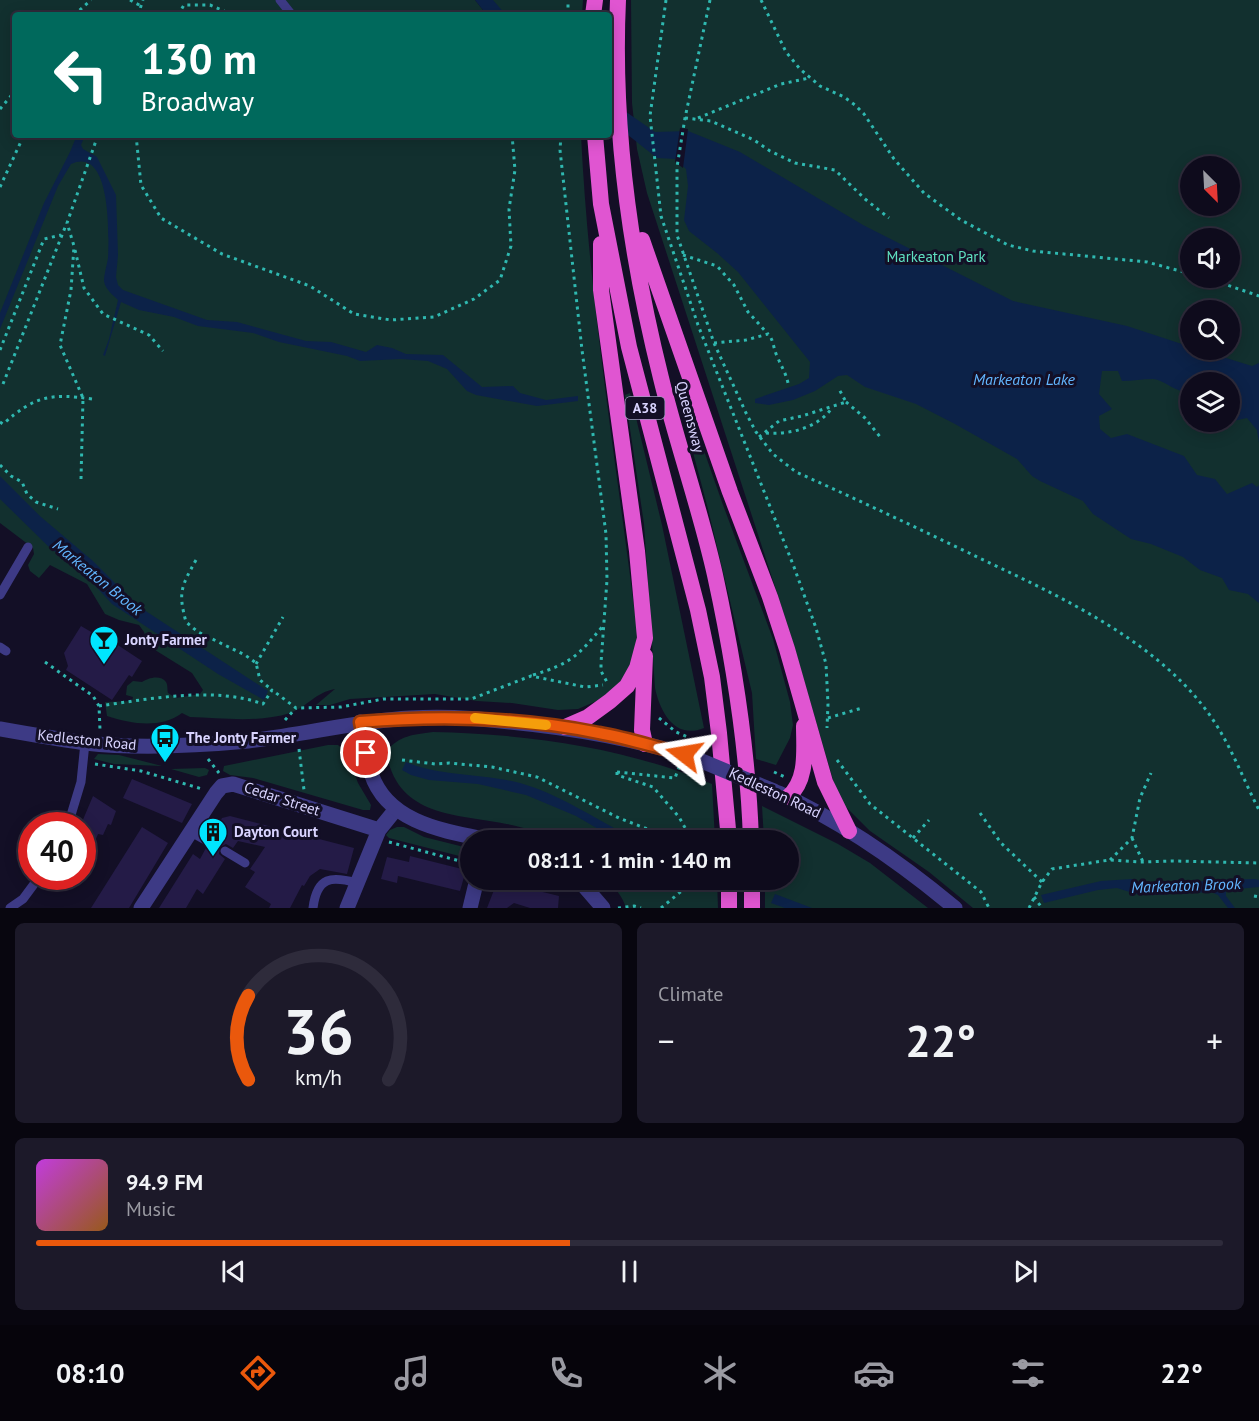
<!DOCTYPE html>
<meta charset="utf-8">
<style>
:root{--surface:#0e0b1c;--page:#1c1929;--text:#f1f3f6;--muted:#9b9ba3;--line:#2e2b3b;--accent:#ea580c}
body{margin:0;font-family:"PT Sans",sans-serif;background:var(--page);color:var(--text);height:100vh;display:flex;flex-direction:column;font-size:22px;white-space:nowrap}
*{box-sizing:border-box;margin:0}
p{font-size:20px;color:var(--muted)}
.icon{flex:none;width:33px;height:33px;fill:none;stroke:currentColor;stroke-width:2;stroke-linecap:round;stroke-linejoin:round}
.map{position:relative;height:908px;overflow:hidden}
.sheet{display:flex;flex-direction:column;gap:15px;padding:15px;background:#08060f;flex:1}
.sheet>*{flex:none}
.guide{position:absolute;left:12px;top:12px;width:600px;height:126px;border-radius:6px;box-shadow:0 3px 15px #0003,0 0 0 2px var(--line);background:#00695c;color:#fff;overflow:hidden}
.needle{width:39px;rotate:156deg}
.buttons{position:absolute;left:1180px;top:156px;display:grid;gap:12px}
.buttons a{display:grid;place-items:center;width:60px;height:60px;border-radius:50%;background:var(--surface);box-shadow:0 3px 15px #0003,0 0 0 2px var(--line);font-size:30px}
.speed{position:absolute;left:18px;top:812px;display:flex;gap:12px;font-size:30px;font-weight:700;text-align:center}
.speed>*{display:grid;place-content:center;width:78px;height:78px;border-radius:50%;background:var(--surface);box-shadow:0 3px 15px #0003,0 0 0 2px var(--line);line-height:1}
.speed .limit{border:9px solid #d22;background:#fff;color:#111}
.pin{position:absolute;display:grid;place-items:center;width:51px;height:51px;color:#fff;margin:-26px;border:3px solid #fff;border-radius:50%;box-shadow:0 2px 6px #0007}
.me{position:absolute;width:66px;margin:-33px;rotate:284deg;stroke-linejoin:round;filter:drop-shadow(0 0 4px #0008)}
.turn{display:flex;align-items:center;gap:21px;height:126px;padding:0 30px;font-size:27px}
.turn .icon{width:78px;height:78px;stroke-width:2.5}
.turn b{display:block;font-size:42px;line-height:51px}
.big{font-size:45px;font-weight:700;line-height:1.1}
.sheet .widget{flex:1;display:flex;flex-direction:column;justify-content:center;gap:9px;min-width:0;padding:0 21px;border-radius:9px;background:var(--page)}
.sheet .dial{align-items:center;gap:0}
.dial svg{height:156px;overflow:visible;fill:none;stroke:var(--line);stroke-width:7;stroke-linecap:round;text-anchor:middle}
.dial text{fill:var(--text);stroke:none}
.song{display:flex;align-items:center;gap:18px}
.cover{width:72px;height:72px;border-radius:9px;background:linear-gradient(135deg,hsl(290 70% 55%),hsl(30 70% 35%))}
.played{height:6px;border-radius:3px;background:linear-gradient(90deg,var(--accent) 45%,var(--line) 45%)}
.keys{display:flex;justify-content:space-around;direction:ltr}
.heat{display:flex;justify-content:space-between;align-items:center;font-size:33px;direction:ltr}
.sheet .tiles{flex:1;display:grid;gap:15px;grid-template-columns:1fr 1fr}
.widget:last-child{grid-column:span 2}
.trip{position:absolute;left:460px;top:830px;width:339px;height:60px;border-radius:30px;background:var(--surface);box-shadow:0 3px 15px #0003,0 0 0 2px var(--line);font-weight:700;line-height:60px;text-align:center}
.tab-bar{display:flex;height:96px;justify-content:space-around;align-items:center;background:#06040b;color:var(--muted)}
.tab-bar .icon{width:42px;height:42px}
.tab-bar .current{color:var(--accent)}
.tab-bar b{font-size:27px;color:var(--text)}
.map>svg:first-child{display:block}
.green{fill:#12302f;fill-rule:evenodd}
.water{fill:#0c2248}
.pier{fill:#130f26}
.building{fill:#241b47}
.lines{fill:none;stroke-linecap:round;stroke-linejoin:round}
.path{stroke:#2fb8b0;stroke-width:3;stroke-dasharray:3 4.5;stroke-linecap:butt}
.service{stroke:#3d3a85;stroke-width:9}
.minor{stroke:#3d3a85;stroke-width:15}
.tertiary{stroke:#3d3a85;stroke-width:15}
.trunk{stroke:#e055d1;stroke-width:16}
.tertiary-bridge{stroke:#3d3a85;stroke-width:15}
.route-casing{stroke:#983908;stroke-width:15}
.route{stroke:#ea580c;stroke-width:10}
.slow{stroke:#f59e0b;stroke-width:10}
.labels{text-anchor:middle;stroke-width:6;stroke-linejoin:round;paint-order:stroke}
.shield{fill:#130f26;stroke:#9e99be;stroke-width:1.5}
.shield-label{font-size:14px;font-weight:bold;fill:#d9d4ff}
.park-label{font-size:15px;fill:#5fe0c0;stroke:#130f26}
.street-label{font-size:15px;fill:#d9d4ff;stroke:#130f26}
.poi-label{font-size:15px;font-weight:bold;fill:#d9d4ff;stroke:#130f26;text-anchor:start}
.water-label{font-size:16px;font-style:italic;fill:#62b6ff;stroke:#130f26}
</style>
<div class="map">
<svg width="1259" height="908" viewBox="0 0 1259 908">
<rect width="100%" height="100%" fill="#130f26"/>
<path class="green" d="M0,0H475L487,15H15V135H581C589,301 617,466 637,631L635,657L620,684L599,700L578,709L558,710L512,703L477,701L435,694L350,699L330,705H316L335,689C316,692 307,707 290,713C259,723 222,718 190,717L182,713C160,729 132,724 107,716L105,702L132,701L133,697L126,695L127,686L133,681L142,682C147,678 161,674 166,682C168,685 167,689 168,693L176,698L200,694L203,690L192,673L147,645L144,632L139,625L119,620L105,614L87,584L50,565L39,578L30,571L28,565L34,554L33,548L0,523Z
M493,0H583L582,15H514L505,12L507,15H487Z
M631,0H1259V908H973L929,872L870,831L839,800L790,633L647,193L637,149L632,103ZM1191,166H1230V206H1191ZM1191,238H1230V278H1191ZM1191,310H1230V350H1191ZM1191,382H1230V422H1191Z
M683,391L723,505L773,639L790,702L793,725L790,738L776,765L756,759L752,693L708,509L677,392Z
M630,393L662,525L704,728C675,740 660,712 655,688L644,524L625,395Z
M433,732C527,734 624,747 712,784L715,840H552C497,805 400,838 386,751C401,735 412,735 433,732Z
M328,745H338L347,753L358,783L371,805L370,810H363L253,778L230,775L223,771L224,766Z
M98,754L119,755L162,766L114,764L94,759Z
M205,768L209,770L207,775L199,777L171,769Z
M762,806L838,844L870,863L928,908H765V879H789V840H764Z
M397,827H404L424,837L468,848L471,853V859L389,838L386,835L390,830Z
M605,879H717L718,908H626C623,897 614,886 605,879Z"/>
<path class="water" d="M475,0H493L506,15H487Z
M609,100L655,132L688,131L740,152L863,225L1013,301L1127,326L1191,347V350H1200L1252,366L1259,363V443L1257,430L1247,418L1233,421L1230,418V382H1191V392C1175,393 1165,380 1153,379C1143,379 1132,381 1122,381L1118,371H1102L1099,394L1112,409L1099,416L1100,429L1111,438L1127,434L1184,456L1197,475L1215,479L1227,494L1252,483L1257,487L1259,485V603L1248,594L1229,590L1222,578L1200,570L1183,557L1151,544L1131,539L1093,514L1083,501L1040,481L1032,476L1017,459L955,424L916,404L865,387L847,375L838,376L815,391L793,400L769,405L755,403V399L799,384L809,378L810,362L738,272L717,253L689,231L684,220L688,186L686,169L676,159L657,158L609,120Z
M77,135H85L81,145L83,149L97,157L116,195L118,255L116,277L118,285L123,290L207,320L237,322L306,341L331,342L366,352L377,345L392,348L406,354L443,355L482,387L513,386L520,393L546,400L578,396V401L537,406L476,395L467,391L447,369L428,361L401,359L360,361L347,356L279,342L253,333L198,326L174,317L139,310L121,302L105,356L103,355L109,339L118,300C113,295 105,289 104,281C104,274 107,265 108,258C109,237 112,145 71,164L58,186L0,329V313L44,203L70,152Z
M0,476L41,517L93,561L138,606L268,691L264,700L218,674L112,604L89,579L48,546L0,499Z
M406,762C442,777 482,773 520,783C562,795 598,821 637,840H617L576,816L526,795L478,784L429,780L411,775L402,770Z
M1132,879L1145,884H1168L1218,880L1255,879L1259,880V887L1226,890V896L1235,908H1228L1218,895L1211,892L1151,895L1136,894L1117,888L1098,890L1044,903L1041,895L1101,881Z
M775,894L812,908H785L771,903Z"/>
<path class="pier" d="M680,128L688,129L683,168L675,162Z"/>
<path class="building" d="M81,626L93,633L95,630L142,661L132,677L129,675L112,700L66,670L68,666L64,653Z
M132,779L192,804L182,823L123,798Z
M93,796L116,811L111,825L108,824L103,835L98,834L93,846L82,842V822Z
M230,816L354,848L347,874L320,869L310,876L304,886L302,885L290,908H269L271,904L245,887L255,872L250,869L265,847L238,841L233,848L226,844L220,847L219,854L225,859L203,894L197,889L186,908H159L193,854L200,859L206,848L213,847L216,841L212,836L222,818Z
M142,827L168,843L129,908H91Z
M410,856L466,870L460,891L398,876L397,883L381,879L387,857L409,862Z
M506,883L559,896L558,908H530L514,903L507,908H487L494,890Z"/>
<g class="lines">
<path class="path" d="M130,0L141,6
M666,0L650,116L661,216L698,325L794,567L816,628L826,664L828,704L827,728
M710,0L685,118L677,167V235L714,343L746,413L756,432L773,454L796,472C854,498 911,525 969,553C1050,592 1151,636 1206,710C1229,740 1242,777 1259,810
M761,0L786,52L800,69L820,86L844,97L855,105L864,114L894,159L924,193L961,220L1008,245L1033,251L1147,262L1191,274
M74,15L91,0
M138,15L143,0
M178,15L184,5H210L233,15
M568,15V0
M0,109L15,91
M685,118L711,121L754,140L770,151L795,163L835,170L865,199L889,218
M698,118L781,84L809,78
M136,135L141,185L161,218L222,254L310,286L354,314L391,320L434,317L474,299L500,280L511,246L509,209L515,170L512,135
M561,135L560,150L582,350L606,534L607,580L601,663V671L608,684
M0,187L24,135
M75,250L84,288L103,314L149,335L163,351
M683,255L717,266L734,285L748,312L768,334
M1207,278L1259,296
M714,343L746,340L768,334C774,340 773,348 777,356C781,366 786,373 788,383
M0,350L44,239L61,235
M3,384L66,225
M846,402L865,418L881,438
M0,422L3,424C35,396 50,393 92,399
M766,433C788,435 818,428 831,409
M759,437L779,421L802,416L846,402L839,389
M0,465L11,476L22,482L27,494L36,502L58,509
M81,479L83,398L60,345L71,290L74,246L67,223L98,135
M196,560C181,587 178,592 186,622L198,632L245,655L256,663L260,680L272,690
M45,662L93,696L99,706L100,730
M256,664L283,617
M533,675C570,664 578,656 602,627
M99,706C149,699 214,686 263,704L272,690L296,708L341,707L383,699H471L531,676L585,687L603,685
M659,718L676,732L690,738
M828,718L862,708
M285,720L296,708
M299,749L304,790
M208,759L219,773
M402,760L435,764L449,763L492,767L537,777L619,818L650,830L665,840
M837,760L870,804L981,892L989,908
M95,764L141,771L202,789
M617,772V775L653,787L679,817L692,840
M617,772L675,778L679,767
M774,772L785,777
M980,813L1001,843L1042,882
M913,838L929,820
M1132,838L1143,862
M389,842L471,864
M1110,860L1132,838L1140,798L1151,773
M529,879L565,888
M1254,896L1259,897
M1034,897L1042,908
M618,908L634,906L641,908
M661,908L684,889L691,879
M1029,908L1042,882L1052,869L1109,860L1140,862L1173,861L1259,863"/>
<path class="service" d="M280,0L292,15
M0,595L28,547
M0,647L6,651
M68,825L81,782L85,743
M191,832L209,842
M225,851L245,863
M10,908L23,899L40,876
M313,908C317,876 332,876 357,883"/>
<path class="minor" d="M141,908L216,793L222,786L233,784L379,830
M347,908L379,830L396,809
M470,908L477,879"/>
<path class="tertiary" d="M360,722C364,739 365,757 371,773C387,823 444,831 489,840
M0,729C28,734 57,739 85,743C139,749 194,746 248,741C303,735 356,721 410,718C444,716 477,718 510,722C572,728 632,738 692,757
M779,793C843,822 901,863 955,908
M578,879L603,908"/>
<path class="trunk" d="M618,0C612,128 630,254 661,378C677,444 700,508 715,575C734,662 748,751 751,840
M593,15L595,0
M595,135L601,204L629,347L698,610L712,677L719,733L729,840
M642,240L730,492L770,597L787,649L825,782L849,831
M645,656L642,730L645,744
M565,727L588,717L610,701L627,686L637,668L645,638L637,551L601,290V244
M788,797C808,780 804,750 804,726
M752,879V908
M729,908V879"/>
<path class="tertiary-bridge" d="M692,757L774,791"/>
</g>
<g class="lines">
<g class="route-casing">
<path id="route" d="M366,753L360,722C440,715 520,717 599,733C627,738 655,747 684,754"/>
</g>
<use href="#route" class="route"/>
<path class="slow" d="M475,718L546,725"/>
</g>
<defs>
<g id="bar-pin" transform="scale(1.5)"><path d="M0 17L-7.5 6A9.5 9.5 0 1 1 7.5 6Z" fill="#00e5ff" stroke="#130f26"/><path d="M-6-5H6L.8 .8V4.5H3.5V6h-7V4.5H-.8V.8Z" fill="#111"/></g>
<g id="bus-pin" transform="scale(1.5)"><path d="M0 17L-7.5 6A9.5 9.5 0 1 1 7.5 6Z" fill="#00e5ff" stroke="#130f26"/><path d="M-5-6H5V4H4V6H2V4H-2V6H-4V4H-5ZM-3.5-4V0h7V-4ZM-3.5 1.2v1.5H-2V1.2ZM2 1.2v1.5H3.5V1.2Z" fill="#111"/></g>
<g id="building-pin" transform="scale(1.5)"><path d="M0 17L-7.5 6A9.5 9.5 0 1 1 7.5 6Z" fill="#00e5ff" stroke="#130f26"/><path d="M-4-6H4V6H1V3H-1V6H-4ZM-2.5-4.3h1.7v1.8h-1.7ZM.8-4.3h1.7v1.8H.8ZM-2.5-1h1.7V.8h-1.7ZM.8-1h1.7V.8H.8Z" fill="#111"/></g>
</defs>
<g fill-rule="evenodd">
<use href="#bar-pin" x="104" y="640"/>
<use href="#bus-pin" x="165" y="738"/>
<use href="#building-pin" x="213" y="832"/>
</g>
<g class="labels">
<rect class="shield" x="625.5" y="397" width="39" height="22" rx="4.5"/>
<g class="shield-label">
<text x="645" y="413">A38</text>
</g>
<g class="park-label">
<text x="936" y="262">Markeaton Park</text>
</g>
<g class="street-label">
<text transform="translate(690 417) rotate(75)" y="5">Queensway</text>
<text transform="translate(87 740) rotate(6)" y="5">Kedleston Road</text>
<text transform="translate(775 793) rotate(25)" y="5">Kedleston Road</text>
<text transform="translate(282 799) rotate(18)" y="5">Cedar Street</text>
</g>
<g class="poi-label">
<text x="125" y="645">Jonty Farmer</text>
<text x="186" y="743">The Jonty Farmer</text>
<text x="234" y="837">Dayton Court</text>
</g>
<g class="water-label">
<text x="1024" y="385">Markeaton Lake</text>
<text transform="translate(98 577) rotate(39)" y="6">Markeaton Brook</text>
<text transform="translate(1186 885) rotate(-2)" y="6">Markeaton Brook</text>
</g>
</g>
</svg>
<div class="buttons">
<a><svg class="needle" viewBox="-14 -14 28 28"><path d="M0-13l5 13h-10z" fill="#e53935"/><path d="M0 13l5-13h-10z" fill="#9b9ba3"/></svg></a>
<a><svg class="icon" aria-label="sound" viewBox="0 0 24 24"><path d="M4 9h4l5-4v14l-5-4H4zM17 9q2 3 0 6"/></svg></a>
<a><svg class="icon" aria-label="search" viewBox="0 0 24 24"><circle cx="10" cy="10" r="6"/><path d="M15 15l6 6"/></svg></a>
<a><svg class="icon" aria-label="layers" viewBox="0 0 24 24"><path d="M12 4l9 5-9 5-9-5zM3 14l9 5 9-5"/></svg></a>
</div>
<div class="speed"><div class="limit">40</div></div>
<div class="pin" style="left:366px;top:753px;background:#d93025"><svg class="icon" aria-label="arrive" viewBox="0 0 24 24"><path d="M6 21V4h12l-3 4 3 4H6"/></svg></div>
<svg class="me" style="left:684px;top:754px" viewBox="-20 -20 40 40"><path d="M0-17L14 15 0 8-14 15z" fill="#ea580c" stroke="#fff" stroke-width="4"/></svg>
<div class="trip">08:11 · 1 min · 140 m</div>
<div class="guide">
<div class="turn"><svg class="icon" aria-label="left" viewBox="0 0 24 24"><path d="M17 20v-9H6M10 6l-5 5 5 5"/></svg><div><b>130 m</b>Broadway</div></div>
</div>
</div>
<section class="sheet">
<div class="tiles">
<div class="widget dial"><svg viewBox="0 0 100 80">
<path d="M14 69A42 42 0 1 1 86 69"/>
<path d="M14 69A42 42 0 0 1 14 26" stroke="#ea580c"/>
<text x="50" y="56" font-size="32" font-weight="700">36</text>
<text x="50" y="72" font-size="11">km/h</text>
</svg></div>
<div class="widget"><p>Climate</p>
<div class="heat"><a>−</a><b class="big">22°</b><a>+</a></div>
</div>
<div class="widget">
<div class="song"><i class="cover"></i><div><b>94.9 FM</b><p>Music</p></div></div>
<div class="played"></div>
<div class="keys"><svg class="icon" aria-label="previous" viewBox="0 0 24 24"><path d="M18 5L8 12l10 7zM5 5v14"/></svg><svg class="icon" aria-label="pause" viewBox="0 0 24 24"><path d="M8 5v14M16 5v14"/></svg><svg class="icon" aria-label="next" viewBox="0 0 24 24"><path d="M6 5l10 7-10 7zM19 5v14"/></svg></div>
</div>
</div>
</section>
<nav class="tab-bar">
<b>08:10</b>
<svg class="icon current" aria-label="directions" viewBox="0 0 24 24"><path d="M12 3l9 9-9 9-9-9zM9 14v-3h6M13 9l2 2-2 2"/></svg>
<svg class="icon" aria-label="music" viewBox="0 0 24 24"><path d="M9 18V5l10-2v13"/><circle cx="6" cy="18" r="3"/><circle cx="16" cy="16" r="3"/></svg>
<svg class="icon" aria-label="phone" viewBox="0 0 24 24"><path d="M5 4h4l2 5-3 2q2 4 5 5l2-3 5 2v4C11 20 4 13 5 4z"/></svg>
<svg class="icon" aria-label="climate" viewBox="0 0 24 24"><path d="M12 3v18M4 7l16 10M4 17L20 7"/></svg>
<svg class="icon" aria-label="car" viewBox="0 0 24 24"><path d="M5 17H2v-5l4-1 3-4h7l3 4 3 1v5h-3M9 17h6M6 11h13"/><circle cx="7" cy="17" r="2"/><circle cx="17" cy="17" r="2"/></svg>
<svg class="icon" aria-label="filters" viewBox="0 0 24 24"><path d="M4 7h16M4 17h16"/><circle cx="9" cy="7" r="2"/><circle cx="15" cy="17" r="2"/></svg>
<b>22°</b>
</nav>
